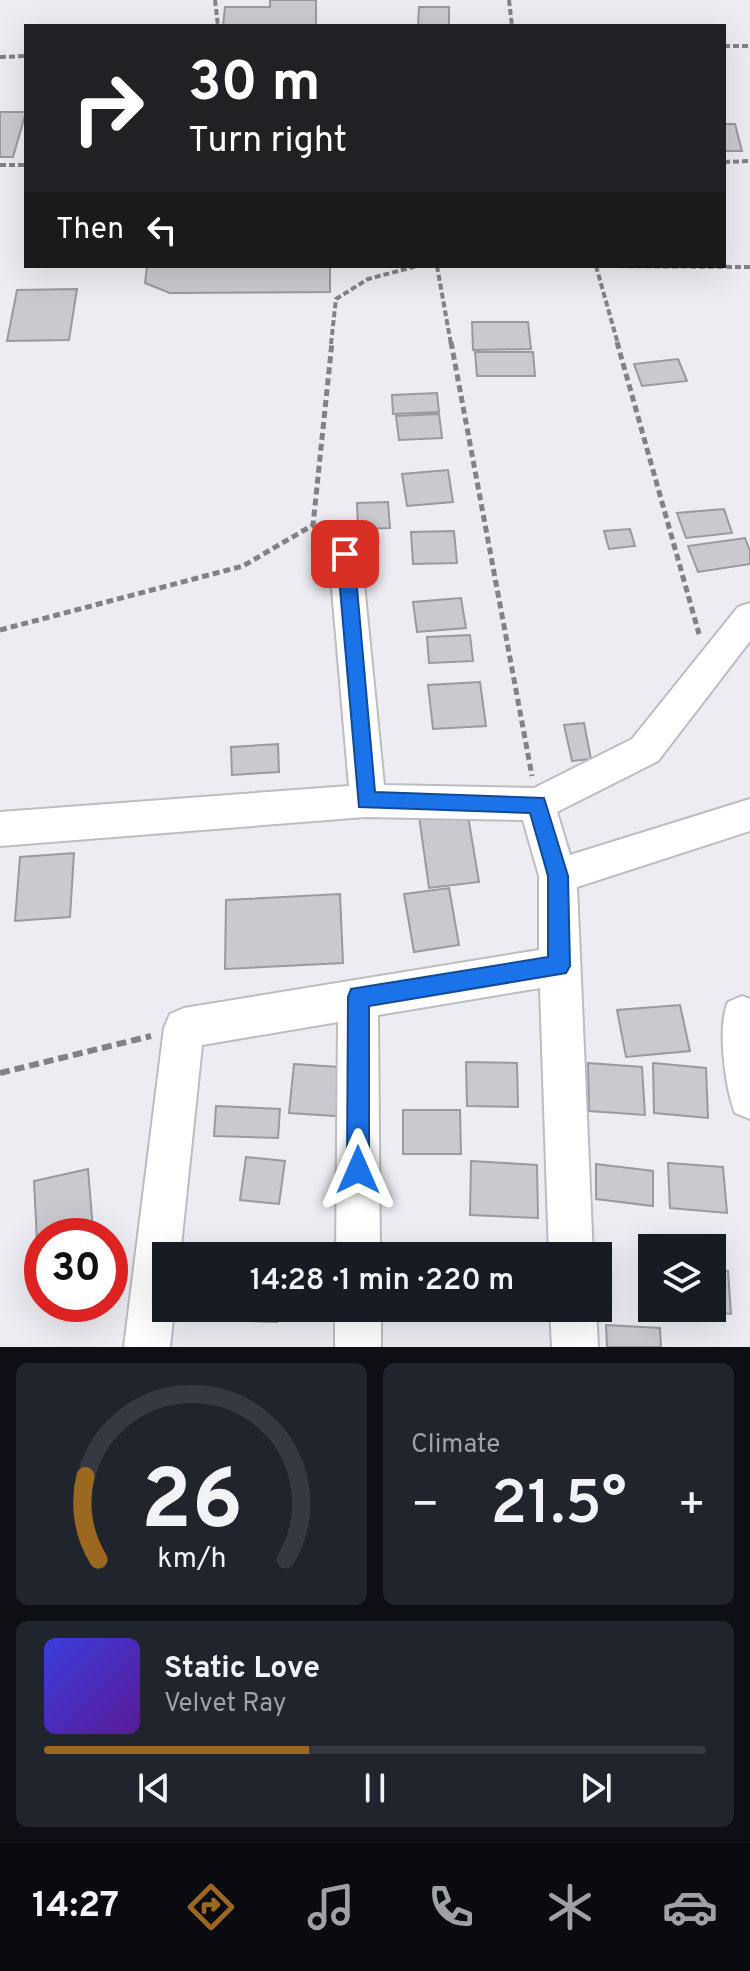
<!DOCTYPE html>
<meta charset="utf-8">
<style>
:root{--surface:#171b24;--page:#20242c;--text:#f1f3f6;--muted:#9ea1a6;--line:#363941;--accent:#9c671f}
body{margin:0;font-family:Overpass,sans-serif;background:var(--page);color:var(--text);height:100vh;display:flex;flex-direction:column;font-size:30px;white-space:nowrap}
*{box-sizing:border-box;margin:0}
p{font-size:26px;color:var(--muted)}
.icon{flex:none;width:44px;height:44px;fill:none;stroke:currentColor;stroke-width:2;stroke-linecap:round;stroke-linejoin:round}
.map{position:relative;height:1347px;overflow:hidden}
.sheet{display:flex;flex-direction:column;gap:16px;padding:16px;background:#0d0f14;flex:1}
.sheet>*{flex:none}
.guide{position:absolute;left:24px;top:24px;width:702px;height:244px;border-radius:0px;box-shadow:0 8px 32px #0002;background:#202124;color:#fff;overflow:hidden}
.fabs{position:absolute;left:638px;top:1234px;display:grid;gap:16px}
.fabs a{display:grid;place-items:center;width:88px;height:88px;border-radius:0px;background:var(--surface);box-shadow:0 8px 32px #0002;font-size:40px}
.speed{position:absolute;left:24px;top:1218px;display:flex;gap:16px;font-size:40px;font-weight:700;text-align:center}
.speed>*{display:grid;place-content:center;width:104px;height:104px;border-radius:50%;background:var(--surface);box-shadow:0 8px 32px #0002;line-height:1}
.speed .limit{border:12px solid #d22;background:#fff;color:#111}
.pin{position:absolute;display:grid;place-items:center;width:68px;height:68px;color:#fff;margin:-34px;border-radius:16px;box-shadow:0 4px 12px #0006}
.me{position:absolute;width:88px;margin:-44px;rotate:0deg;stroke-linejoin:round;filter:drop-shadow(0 0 6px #0008)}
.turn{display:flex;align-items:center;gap:28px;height:168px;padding:0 32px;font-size:36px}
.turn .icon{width:104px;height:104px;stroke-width:2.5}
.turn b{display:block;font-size:56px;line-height:68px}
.then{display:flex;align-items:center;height:76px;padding:0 32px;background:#0003;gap:16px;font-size:30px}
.big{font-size:60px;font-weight:600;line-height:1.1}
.sheet .card{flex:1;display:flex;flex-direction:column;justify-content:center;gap:12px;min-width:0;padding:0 28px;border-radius:12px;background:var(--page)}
.sheet .dial{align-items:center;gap:0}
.dial svg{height:208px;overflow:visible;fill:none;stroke:var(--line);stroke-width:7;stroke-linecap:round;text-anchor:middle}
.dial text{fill:var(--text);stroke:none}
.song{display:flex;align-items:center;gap:24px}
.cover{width:96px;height:96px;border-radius:12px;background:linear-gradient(135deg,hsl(240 70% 55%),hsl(270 70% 35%))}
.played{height:8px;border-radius:4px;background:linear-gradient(90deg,var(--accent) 40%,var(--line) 40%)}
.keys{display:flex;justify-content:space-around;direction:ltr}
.heat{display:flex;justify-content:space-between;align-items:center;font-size:44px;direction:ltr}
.sheet .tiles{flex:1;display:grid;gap:16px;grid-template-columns:1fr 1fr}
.card:last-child{grid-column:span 2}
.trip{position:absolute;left:152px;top:1242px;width:460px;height:80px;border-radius:0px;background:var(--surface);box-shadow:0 8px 32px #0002;font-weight:600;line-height:80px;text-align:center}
.dock{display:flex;height:128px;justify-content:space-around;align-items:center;background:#090b0e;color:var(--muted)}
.dock .icon{width:56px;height:56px}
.dock .current{color:var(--accent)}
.dock b{font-size:36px;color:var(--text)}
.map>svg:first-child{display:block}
.building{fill:#cac9cf;stroke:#9a999f;stroke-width:2}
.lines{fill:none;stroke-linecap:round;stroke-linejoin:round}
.street-casing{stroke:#bdbcc1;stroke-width:4}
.path-far2{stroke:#828286;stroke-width:4;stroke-dasharray:6 3;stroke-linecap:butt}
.path-far1{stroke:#828286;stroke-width:5;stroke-dasharray:7 4;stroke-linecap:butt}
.path{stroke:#828286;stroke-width:6;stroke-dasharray:10 5;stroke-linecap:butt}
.street{fill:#fff;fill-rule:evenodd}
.route{fill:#1a73e8;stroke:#114b97;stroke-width:2}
</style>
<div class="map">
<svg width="750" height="1347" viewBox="0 0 750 1347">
<rect width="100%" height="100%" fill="#edecf2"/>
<path class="building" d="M270,0H316V26H223L225,7H270Z
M419,7H449V26H418Z
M0,112H26L13,157H0Z
M724,124H735L742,151H724Z
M147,266H330V292L170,293L145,283Z
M77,289L69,340L7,341L17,290Z
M472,322H528L531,349L473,350Z
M475,352H533L535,376H477Z
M678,359L687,381L642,386L634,364Z
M437,393L439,412L393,414L392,395Z
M439,414L442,438L399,440L396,416Z
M448,470L453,502L407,506L402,474Z
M388,502L390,528L358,529L357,503Z
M724,509L732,533L686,538L677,513Z
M630,529L635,546L609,549L604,531Z
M454,531L457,563L413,564L411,532Z
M745,538L750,551V564L698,572L688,546Z
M461,598L466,628L417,632L413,602Z
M470,635L473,661L429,663L427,637Z
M480,682L486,726L433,729L428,685Z
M584,723L591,759L572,761L564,725Z
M278,744L279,772L232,775L231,747Z
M466,804L479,882L429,888L418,809Z
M74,853L70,917L15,921L20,857Z
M449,888L459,945L414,952L404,894Z
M340,894L343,963L225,969L226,900Z
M680,1005L690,1051L626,1057L617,1010Z
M466,1062L517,1063L518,1107L467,1106Z
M588,1063L642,1067L645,1115L589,1111Z
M653,1063L706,1068L708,1118L654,1113Z
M294,1064L353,1068L350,1117L289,1113Z
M216,1106L280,1109L278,1138L214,1136Z
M403,1110H460L461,1154H403Z
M246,1157L285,1161L279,1204L240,1200Z
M471,1161L537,1165L538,1218L470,1215Z
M668,1163L723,1167L727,1213L670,1208Z
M596,1164L653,1171V1206L596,1199Z
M88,1169L93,1230L65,1236H42V1241L37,1242L34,1181Z
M712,1270L728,1271L731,1314L679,1309L712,1308Z
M213,1308H278L277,1322L212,1320Z
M484,1308H524L525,1320L484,1318Z
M606,1325L660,1328L661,1347H607Z"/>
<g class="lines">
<g class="street-casing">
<path id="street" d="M345,541L356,545L361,554L384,785L534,788L632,739L738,607L750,603V641L658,761L557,812L570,855L750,799V831L577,887L593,1256H549L540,988L378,1015L380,1256H336L338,1022L202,1045L180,1256H166V1308H174L170,1347H124L164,1028L170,1014L184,1008L539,950V876L523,820L365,817L0,846V812L349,786L329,554L334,545Z
M742,996L750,999V1119L735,1113C725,1087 717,1027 728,1002Z
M335,1308H381V1347H335Z
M550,1308H596L598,1347H552Z"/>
</g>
<path class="path-far2" d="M215,0L218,26
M509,0L512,26
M724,46H750
M0,57L26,56
M724,162L750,161
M0,165H26
M437,266L451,344
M596,266L618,344
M600,266L750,267
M331,344L336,299L368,279L417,266"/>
<path class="path-far1" d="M451,342L532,776
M617,342L699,634
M0,630L243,566L313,525L332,342"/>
<path class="path" d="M0,1073L151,1036"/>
<use href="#street" class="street"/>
</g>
<path class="route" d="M345,547L354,554L375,792L544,798L568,876L570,966L566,973L369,1006V1170L366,1178L358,1181L350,1178L347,1170L348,997L351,989L548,957V876L530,813L359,807L337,554Z"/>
</svg>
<div class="fabs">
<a><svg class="icon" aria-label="layers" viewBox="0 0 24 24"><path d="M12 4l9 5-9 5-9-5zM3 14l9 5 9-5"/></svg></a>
</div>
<div class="speed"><div class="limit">30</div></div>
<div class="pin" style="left:345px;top:554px;background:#d93025"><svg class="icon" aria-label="arrive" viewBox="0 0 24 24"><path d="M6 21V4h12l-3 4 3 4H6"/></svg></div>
<svg class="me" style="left:358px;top:1170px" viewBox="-20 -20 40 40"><path d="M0-17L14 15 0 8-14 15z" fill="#1a73e8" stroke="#fff" stroke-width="4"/></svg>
<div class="trip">14:28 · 1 min · 220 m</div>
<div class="guide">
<div class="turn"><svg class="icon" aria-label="right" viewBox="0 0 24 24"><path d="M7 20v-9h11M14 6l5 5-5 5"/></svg><div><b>30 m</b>Turn right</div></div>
<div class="then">Then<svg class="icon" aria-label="left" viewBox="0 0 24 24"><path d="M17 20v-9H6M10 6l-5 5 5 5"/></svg></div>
</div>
</div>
<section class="sheet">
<div class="tiles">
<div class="card dial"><svg viewBox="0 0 100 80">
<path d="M14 69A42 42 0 1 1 86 69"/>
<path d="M14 69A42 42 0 0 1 9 37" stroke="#9c671f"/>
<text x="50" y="56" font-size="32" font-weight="700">26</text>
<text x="50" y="72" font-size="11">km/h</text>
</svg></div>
<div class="card"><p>Climate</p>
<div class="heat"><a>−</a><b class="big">21.5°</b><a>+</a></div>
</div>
<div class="card">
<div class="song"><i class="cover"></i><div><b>Static Love</b><p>Velvet Ray</p></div></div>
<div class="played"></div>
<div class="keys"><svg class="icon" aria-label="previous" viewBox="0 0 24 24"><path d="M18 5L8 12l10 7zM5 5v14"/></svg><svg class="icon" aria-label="pause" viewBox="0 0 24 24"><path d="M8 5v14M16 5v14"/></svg><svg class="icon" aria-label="next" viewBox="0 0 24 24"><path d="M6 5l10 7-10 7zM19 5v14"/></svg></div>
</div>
</div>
</section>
<nav class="dock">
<b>14:27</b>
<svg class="icon current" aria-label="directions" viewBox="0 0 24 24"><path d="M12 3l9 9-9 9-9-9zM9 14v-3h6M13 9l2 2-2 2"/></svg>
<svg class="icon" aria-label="music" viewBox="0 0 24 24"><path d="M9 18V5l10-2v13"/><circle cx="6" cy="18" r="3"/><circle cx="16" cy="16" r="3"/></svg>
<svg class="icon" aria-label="phone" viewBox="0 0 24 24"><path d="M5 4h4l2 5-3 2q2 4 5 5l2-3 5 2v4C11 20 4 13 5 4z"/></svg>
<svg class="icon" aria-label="climate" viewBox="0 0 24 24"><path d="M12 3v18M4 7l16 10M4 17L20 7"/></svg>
<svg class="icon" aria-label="car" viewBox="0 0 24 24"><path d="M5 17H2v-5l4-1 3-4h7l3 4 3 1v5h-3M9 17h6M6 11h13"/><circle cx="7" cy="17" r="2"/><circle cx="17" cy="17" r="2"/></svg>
</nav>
